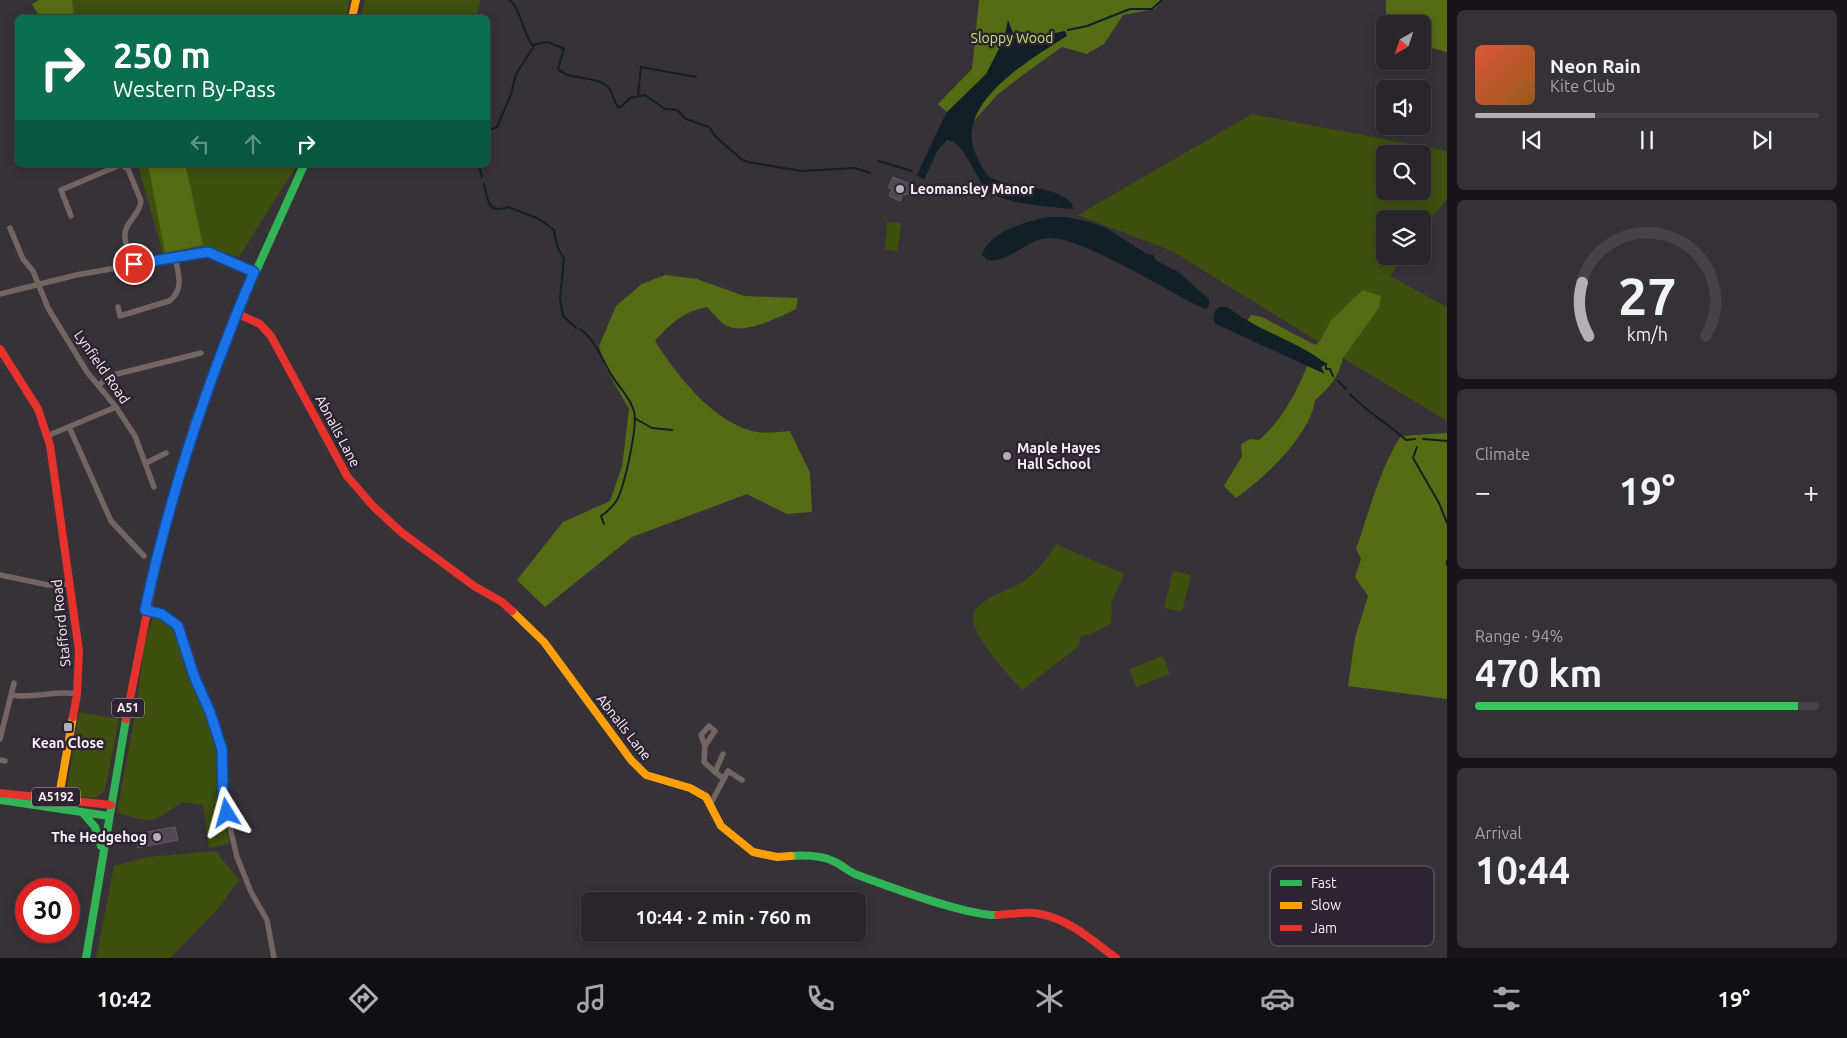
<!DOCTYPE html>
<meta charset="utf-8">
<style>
:root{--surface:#29262a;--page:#353236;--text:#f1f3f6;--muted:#a5a5a8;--line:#454347;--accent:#b4aeb6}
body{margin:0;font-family:Ubuntu,sans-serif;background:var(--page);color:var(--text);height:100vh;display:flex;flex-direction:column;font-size:19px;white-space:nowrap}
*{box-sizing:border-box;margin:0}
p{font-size:16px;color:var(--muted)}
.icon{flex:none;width:28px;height:28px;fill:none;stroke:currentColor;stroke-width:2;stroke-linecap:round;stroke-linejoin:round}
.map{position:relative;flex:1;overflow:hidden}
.side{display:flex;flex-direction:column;gap:10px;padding:10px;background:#171517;width:400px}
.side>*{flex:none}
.hud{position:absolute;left:15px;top:15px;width:475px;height:152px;border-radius:8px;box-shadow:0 2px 12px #0003,0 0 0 1px var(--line);background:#0b6e4f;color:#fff;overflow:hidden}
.needle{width:32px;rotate:219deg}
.tools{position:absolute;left:1376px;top:15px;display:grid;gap:10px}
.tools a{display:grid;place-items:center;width:55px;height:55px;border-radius:8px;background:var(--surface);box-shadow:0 2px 12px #0003,0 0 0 1px var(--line);font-size:25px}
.speed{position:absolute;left:15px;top:878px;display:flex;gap:10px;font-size:25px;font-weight:700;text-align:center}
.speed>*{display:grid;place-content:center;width:65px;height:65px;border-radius:50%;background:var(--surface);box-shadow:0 2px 12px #0003,0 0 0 1px var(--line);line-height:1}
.speed .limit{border:8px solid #d22;background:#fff;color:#111}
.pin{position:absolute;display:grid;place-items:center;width:42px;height:42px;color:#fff;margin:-21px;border:2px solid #fff;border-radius:50%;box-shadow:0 1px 5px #0007}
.me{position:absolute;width:55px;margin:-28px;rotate:352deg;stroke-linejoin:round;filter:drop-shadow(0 0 4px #0008)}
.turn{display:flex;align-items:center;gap:18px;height:105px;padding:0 15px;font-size:22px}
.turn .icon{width:65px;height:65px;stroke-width:2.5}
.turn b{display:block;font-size:35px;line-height:42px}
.lanes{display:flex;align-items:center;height:48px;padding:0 15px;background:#0003;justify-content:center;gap:25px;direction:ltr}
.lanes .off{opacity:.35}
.big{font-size:38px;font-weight:700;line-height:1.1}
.side .tile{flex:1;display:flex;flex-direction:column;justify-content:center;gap:8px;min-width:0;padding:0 18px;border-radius:8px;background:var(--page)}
.side .dial{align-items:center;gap:0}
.dial svg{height:130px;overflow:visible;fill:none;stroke:var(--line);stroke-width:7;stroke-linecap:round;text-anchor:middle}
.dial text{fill:var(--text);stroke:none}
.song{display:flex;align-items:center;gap:15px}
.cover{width:60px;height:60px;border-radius:8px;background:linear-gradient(135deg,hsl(10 70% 55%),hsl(30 70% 35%))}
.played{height:5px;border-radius:2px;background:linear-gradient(90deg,var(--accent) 35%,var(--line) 35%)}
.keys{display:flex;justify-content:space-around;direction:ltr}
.heat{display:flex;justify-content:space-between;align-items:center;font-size:28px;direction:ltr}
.charge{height:8px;border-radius:4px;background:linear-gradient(90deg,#34c759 94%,var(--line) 0)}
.trip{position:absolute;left:581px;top:892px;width:285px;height:50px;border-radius:8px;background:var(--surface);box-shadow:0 2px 12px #0003,0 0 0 1px var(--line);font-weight:700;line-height:50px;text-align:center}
.tab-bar{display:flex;height:80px;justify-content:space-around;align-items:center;background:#100f11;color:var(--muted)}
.tab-bar .icon{width:35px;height:35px}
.tab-bar .on{color:var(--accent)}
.tab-bar b{font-size:22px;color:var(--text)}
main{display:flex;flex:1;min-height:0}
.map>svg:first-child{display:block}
.green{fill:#3e4f0e;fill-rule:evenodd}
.forest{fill:#556c15}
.water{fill:#111f26}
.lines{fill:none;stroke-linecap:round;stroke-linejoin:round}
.stream{stroke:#111f26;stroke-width:2}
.building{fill:#534757;stroke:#605c61}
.street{stroke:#726562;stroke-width:5.5}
.fast{stroke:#30b455;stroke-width:8}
.slow{stroke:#ff9f0a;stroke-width:8}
.jam{stroke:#e5322d;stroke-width:8}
.route-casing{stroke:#114b97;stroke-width:12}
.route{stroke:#1a73e8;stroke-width:9}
.poi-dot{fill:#b4aeb6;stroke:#2e2431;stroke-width:2}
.labels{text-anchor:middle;stroke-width:5;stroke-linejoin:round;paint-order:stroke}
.shield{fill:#2e2431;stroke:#bbb3be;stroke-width:1}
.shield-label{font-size:12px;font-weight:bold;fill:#f7f0fa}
.park-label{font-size:14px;fill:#bfe76e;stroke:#2e2431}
.poi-label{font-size:14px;font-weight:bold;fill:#f7f0fa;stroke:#2e2431;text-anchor:start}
.street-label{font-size:14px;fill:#f7f0fa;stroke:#2e2431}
.key{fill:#2e2431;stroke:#6a616d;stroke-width:1}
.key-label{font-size:14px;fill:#f7f0fa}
</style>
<main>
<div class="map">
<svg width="1447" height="958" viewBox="0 0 1447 958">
<rect width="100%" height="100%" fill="#373238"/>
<path class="green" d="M40,0H349L346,18H40L32,4Z
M365,0H481L476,17H361Z
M1252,114L1447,151V199L1423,229L1422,219H1385V256H1405L1390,276L1447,307V421L1343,358L1379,308L1363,290L1331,320L1319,342L1172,251L1078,215ZM1385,154H1422V191H1385Z
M138,165H297L239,257L204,247L163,255Z
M887,222L901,223L898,251L885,250Z
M1056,544L1124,574L1112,601L1111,623L1092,634L1081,636L1079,646L1022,690C1010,677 972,636 973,618C974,599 1010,591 1024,581C1038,571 1047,559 1056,544Z
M1173,571L1191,575L1182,612L1164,608Z
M153,617L178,626L223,749L218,801L230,843L209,848L203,805L182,802C151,824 152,824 117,812L137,704L144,645Z
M1163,656L1170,674L1136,687L1129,669Z
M79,712L119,719L105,790L96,798L73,796L67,791Z
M216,851L239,880L218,909L170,958H96L114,866L147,857Z"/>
<path class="forest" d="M39,0H72L74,17H40L32,4Z
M979,0H1163L1155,9L1123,15L1104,44L1087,54L1062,47L1028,71L997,95L966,130L938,104L972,69Z
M1386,0H1447V52L1423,46L1422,24H1386Z
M148,165L186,167L203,245L165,253Z
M665,275L697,279L744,296L798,298L796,309C780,317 745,335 727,326C720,323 713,312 707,307C684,311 670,324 655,341C677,375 710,419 752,431C763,434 779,432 790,431L810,473L812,512L787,514L747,494L632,537L545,607L517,580L563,522L610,501L622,467L629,409L605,367L599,346L616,306L642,284Z
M1363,290L1381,296L1379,308L1343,358C1339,376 1329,389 1315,400C1311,434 1264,479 1236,498L1224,486L1242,456L1241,444L1250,439L1259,440C1283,420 1297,391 1309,362L1247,321L1251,315L1262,317L1315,345L1319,342L1331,320Z
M1447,433V699L1348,686L1355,638L1368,596L1355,577L1361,559L1356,549C1368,515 1381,465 1401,436Z"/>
<path class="water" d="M1008,20L1015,38L1027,39L1065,31L1067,36C1031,59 950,105 977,157C981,166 986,177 996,180C1022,189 1049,184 1072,203L1073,209C1051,207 1001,204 986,189C975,177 963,140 947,140L938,150L924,180L917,175L946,113L986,74L1004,39Z
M1047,217H1065L1090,222L1106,228L1147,254L1154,255L1155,260L1177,271L1209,299V306L1206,309L1201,307C1166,291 1083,237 1048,238C1027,239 1008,264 987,260L982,255C990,231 1025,222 1047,217Z
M1219,307H1227C1252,326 1282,337 1309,352C1316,356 1320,360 1328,364L1321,367L1325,374L1216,324C1212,317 1213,313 1219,307Z"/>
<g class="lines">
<path class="stream" d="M509,0C520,6 523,33 532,45L548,42L564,49L558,69C570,81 593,75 607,86C613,91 613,101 618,107H621L630,98L645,95L665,109L677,110L686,119L709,127L716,137L741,159L748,162L801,171L855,168L870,173
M1068,30L1087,26L1130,9H1152L1162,0
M638,95L641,67L696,77
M488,131L497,127L511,94L516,74L534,46
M879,161L912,171
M479,165L482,177
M484,184C488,199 487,215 508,207L539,219L554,230L557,246L564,259L560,298L563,316L576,328
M580,329C594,339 600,354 608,369C615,384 629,394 634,411C638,426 625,484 617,500C613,506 607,512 601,516L604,524
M1326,366V369H1330L1333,376
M1338,381L1346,389
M1350,394C1367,412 1388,424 1406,440L1415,439
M636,419L652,428L672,430
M1423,439L1447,441
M1417,447L1413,458L1439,503L1447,523
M1447,561V565"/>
</g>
<path class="building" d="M893,177L911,184L907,195L903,194L900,201L889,196L892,189L888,188Z
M175,827L178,840L138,848L136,834Z"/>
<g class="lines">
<path class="street" d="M122,165L128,169L141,201C140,215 123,224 125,237C125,246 131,256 134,264
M71,216L61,190L120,165
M10,228L23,259L33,271L48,308L87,372L116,407L135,436L154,487
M0,294L76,275L208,252L254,272
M118,307L120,316L169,301C185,290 178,273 175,256
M99,385L109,376L201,353
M70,429L111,521L144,556
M47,436L116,407
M146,463L166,453
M0,575L48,585L69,584
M145,610L163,614L178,626L194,676L210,712L223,749V798L237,857L251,892L267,920L274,958
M12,695C34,699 55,690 77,694
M0,739L14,683
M705,746L701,735L709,726L715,731L705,746L704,762L715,772
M723,754L715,772L724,779
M0,760L5,761
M710,805L728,771L742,780"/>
<path class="fast" d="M194,423L244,298L304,165
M0,800L109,816
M82,812L95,827L101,846
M791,856C806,855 822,855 835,862C842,865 848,871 855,874C887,886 966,916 998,915
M86,958L126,719"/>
<path class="slow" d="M352,18L356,0
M512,611L544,642L631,760L646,775L690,788L706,797L721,826L753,852L777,857L791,856
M58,802L73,717"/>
<path class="jam" d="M236,313L260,324L271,336L347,476L373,506L401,532L474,586L502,602L512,611
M0,349L38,409L50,445L79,651L77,694L73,717
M126,719L161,541L194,423
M0,793L111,805
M998,915C1011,914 1027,911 1040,914C1069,919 1093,941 1116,958"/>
</g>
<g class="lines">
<g class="route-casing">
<path id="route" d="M134,264L208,252L254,272C207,382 170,493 145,610L162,614L178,626L194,676L210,712L222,749L223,798L227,813"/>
</g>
<use href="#route" class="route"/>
</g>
<g class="poi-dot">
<circle cx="900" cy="189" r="5"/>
<circle cx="1007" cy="456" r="5"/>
<rect x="63" y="722" width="10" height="10" rx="2.5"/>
<circle cx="157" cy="837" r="5"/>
</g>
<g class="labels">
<g class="shield">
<rect x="112" y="698.5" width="32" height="19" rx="4"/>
<rect x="32" y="787.5" width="48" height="19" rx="4"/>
</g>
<g class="shield-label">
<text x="128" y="712">A51</text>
<text x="56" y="801">A5192</text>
</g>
<g class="park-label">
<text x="1012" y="43">Sloppy Wood</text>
</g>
<g class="poi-label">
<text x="910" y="194">Leomansley Manor</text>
<text x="1017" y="453">Maple Hayes<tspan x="1017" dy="16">Hall School</tspan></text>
<text x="68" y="748" text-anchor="middle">Kean Close</text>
<text x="147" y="842" text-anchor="end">The Hedgehog</text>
</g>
<g class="street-label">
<text transform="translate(102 367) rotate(55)" y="5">Lynfield Road</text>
<text transform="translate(338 431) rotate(62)" y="5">Abnalls Lane</text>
<text transform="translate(61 623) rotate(-96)" y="5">Stafford Road</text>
<text transform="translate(624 727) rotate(52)" y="5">Abnalls Lane</text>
</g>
</g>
<rect x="1270" y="866" width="164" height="80" rx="8" class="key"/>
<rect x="1280" y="880" width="22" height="6" fill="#30b455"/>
<rect x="1280" y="902" width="22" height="7" fill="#ff9f0a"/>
<rect x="1280" y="925" width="22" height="6" fill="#e5322d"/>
<g class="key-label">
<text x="1311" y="888">Fast</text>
<text x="1311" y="910">Slow</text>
<text x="1311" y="933">Jam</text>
</g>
</svg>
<div class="tools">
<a><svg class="needle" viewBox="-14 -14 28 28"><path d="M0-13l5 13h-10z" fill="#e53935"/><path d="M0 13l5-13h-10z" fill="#a5a5a8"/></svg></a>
<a><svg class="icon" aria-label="sound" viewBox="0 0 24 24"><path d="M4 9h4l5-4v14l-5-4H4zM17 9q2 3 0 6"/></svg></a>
<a><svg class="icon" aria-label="search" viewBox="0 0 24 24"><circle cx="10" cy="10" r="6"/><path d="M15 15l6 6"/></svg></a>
<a><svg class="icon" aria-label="layers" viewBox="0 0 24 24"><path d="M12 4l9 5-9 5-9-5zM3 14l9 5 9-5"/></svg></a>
</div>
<div class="speed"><div class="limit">30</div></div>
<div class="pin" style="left:134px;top:264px;background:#d93025"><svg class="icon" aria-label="arrive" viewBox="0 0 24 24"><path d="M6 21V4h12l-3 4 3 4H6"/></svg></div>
<svg class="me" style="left:227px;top:813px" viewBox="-20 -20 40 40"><path d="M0-17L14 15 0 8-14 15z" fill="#1a73e8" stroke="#fff" stroke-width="4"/></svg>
<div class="trip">10:44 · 2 min · 760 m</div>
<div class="hud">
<div class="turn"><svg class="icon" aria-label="right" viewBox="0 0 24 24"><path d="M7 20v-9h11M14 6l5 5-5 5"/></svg><div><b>250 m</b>Western By-Pass</div></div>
<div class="lanes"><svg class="icon off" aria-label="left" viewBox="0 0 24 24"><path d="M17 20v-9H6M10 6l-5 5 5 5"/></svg><svg class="icon off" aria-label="ahead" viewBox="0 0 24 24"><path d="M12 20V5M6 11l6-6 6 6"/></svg><svg class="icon" aria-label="right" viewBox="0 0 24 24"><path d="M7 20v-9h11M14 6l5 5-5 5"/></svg></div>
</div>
</div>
<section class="side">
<div class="tile">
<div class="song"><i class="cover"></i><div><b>Neon Rain</b><p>Kite Club</p></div></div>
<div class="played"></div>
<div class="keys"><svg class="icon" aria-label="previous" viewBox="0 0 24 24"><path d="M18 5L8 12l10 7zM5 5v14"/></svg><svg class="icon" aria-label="pause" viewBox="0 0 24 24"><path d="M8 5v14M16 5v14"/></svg><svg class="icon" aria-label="next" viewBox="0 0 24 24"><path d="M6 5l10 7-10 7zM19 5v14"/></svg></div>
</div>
<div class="tile dial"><svg viewBox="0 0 100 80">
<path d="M14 69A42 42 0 1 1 86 69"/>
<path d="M14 69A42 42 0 0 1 10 36" stroke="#b4aeb6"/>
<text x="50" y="56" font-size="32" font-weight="700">27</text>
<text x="50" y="72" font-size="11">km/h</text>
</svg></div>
<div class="tile"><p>Climate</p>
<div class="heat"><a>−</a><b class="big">19°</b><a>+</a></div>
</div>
<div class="tile"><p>Range · 94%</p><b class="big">470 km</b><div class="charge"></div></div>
<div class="tile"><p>Arrival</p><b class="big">10:44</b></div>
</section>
</main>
<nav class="tab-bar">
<b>10:42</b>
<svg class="icon on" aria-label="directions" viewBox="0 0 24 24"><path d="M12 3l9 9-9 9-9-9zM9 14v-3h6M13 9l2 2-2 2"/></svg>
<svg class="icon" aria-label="music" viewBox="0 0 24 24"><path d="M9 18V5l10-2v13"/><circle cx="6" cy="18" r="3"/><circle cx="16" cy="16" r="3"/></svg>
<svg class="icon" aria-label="phone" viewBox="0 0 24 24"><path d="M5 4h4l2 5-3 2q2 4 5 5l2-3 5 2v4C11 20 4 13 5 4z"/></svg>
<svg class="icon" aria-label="climate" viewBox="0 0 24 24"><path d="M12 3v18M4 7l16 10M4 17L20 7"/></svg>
<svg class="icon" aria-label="car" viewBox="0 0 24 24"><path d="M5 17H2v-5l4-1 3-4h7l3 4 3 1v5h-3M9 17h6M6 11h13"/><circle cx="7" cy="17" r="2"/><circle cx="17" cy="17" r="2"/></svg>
<svg class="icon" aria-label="filters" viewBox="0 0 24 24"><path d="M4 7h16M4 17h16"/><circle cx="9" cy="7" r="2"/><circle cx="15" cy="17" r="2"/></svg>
<b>19°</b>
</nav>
